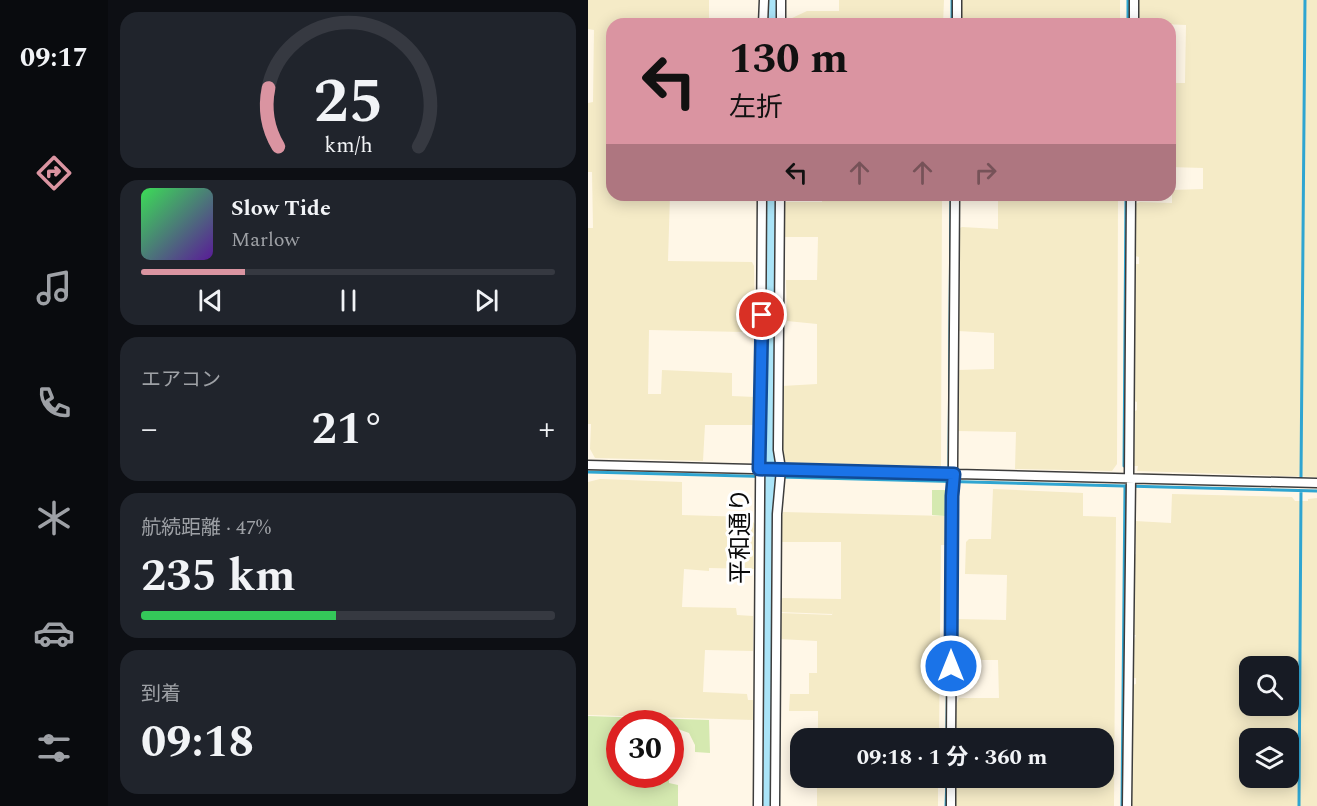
<!DOCTYPE html>
<html lang="ja">
<meta charset="utf-8">
<style>
:root{--surface:#171b24;--page:#20242c;--text:#f1f3f6;--muted:#9ea1a6;--line:#363941;--accent:#da94a1}
body{margin:0;font-family:Spectral,"Noto Sans JP",serif;background:var(--page);color:var(--text);height:100vh;display:flex;flex-direction:column;font-size:22px;white-space:nowrap}
*{box-sizing:border-box;margin:0}
p{font-size:20px;color:var(--muted)}
.icon{flex:none;width:33px;height:33px;fill:none;stroke:currentColor;stroke-width:2;stroke-linecap:round;stroke-linejoin:round}
.map{position:relative;flex:1;overflow:hidden}
.sheet{display:flex;flex-direction:column;gap:12px;padding:12px;background:#0d0f14;width:480px}
.sheet>*{flex:none}
.top-card{position:absolute;left:18px;top:18px;width:570px;height:183px;border-radius:18px;box-shadow:0 3px 15px #0003;background:#da94a1;color:#111;overflow:hidden}
.fabs{position:absolute;left:651px;top:656px;display:grid;gap:12px}
.fabs a{display:grid;place-items:center;width:60px;height:60px;border-radius:12px;background:var(--surface);box-shadow:0 3px 15px #0003;font-size:30px}
.speed{position:absolute;left:18px;top:710px;display:flex;gap:12px;font-size:30px;font-weight:700;text-align:center}
.speed>*{display:grid;place-content:center;width:78px;height:78px;border-radius:50%;background:var(--surface);box-shadow:0 3px 15px #0003;line-height:1}
.speed .limit{border:9px solid #d22;background:#fff;color:#111}
.pin{position:absolute;display:grid;place-items:center;width:51px;height:51px;color:#fff;margin:-26px;border:3px solid #fff;border-radius:50%;box-shadow:0 2px 6px #0007}
.me{position:absolute;width:66px;margin:-33px;rotate:0deg;stroke-linejoin:round;filter:drop-shadow(0 0 4px #0008)}
.turn{display:flex;align-items:center;gap:21px;height:126px;padding:0 24px;font-size:27px}
.turn .icon{width:78px;height:78px;stroke-width:2.5}
.turn b{display:block;font-size:42px;line-height:51px}
.lanes{display:flex;align-items:center;height:57px;padding:0 24px;background:#0003;justify-content:center;gap:30px;direction:ltr}
.lanes .off{opacity:.35}
.big{font-size:45px;font-weight:700;line-height:1.1}
.sheet .widget{flex:1;display:flex;flex-direction:column;justify-content:center;gap:9px;min-width:0;padding:0 21px;border-radius:18px;background:var(--page)}
.sheet .dial{align-items:center;gap:0}
.dial svg{height:156px;overflow:visible;fill:none;stroke:var(--line);stroke-width:7;stroke-linecap:round;text-anchor:middle}
.dial text{fill:var(--text);stroke:none}
.song{display:flex;align-items:center;gap:18px}
.cover{width:72px;height:72px;border-radius:9px;background:linear-gradient(135deg,hsl(130 70% 55%),hsl(270 70% 35%))}
.played{height:6px;border-radius:3px;background:linear-gradient(90deg,var(--accent) 25%,var(--line) 25%)}
.keys{display:flex;justify-content:space-around;direction:ltr}
.heat{display:flex;justify-content:space-between;align-items:center;font-size:33px;direction:ltr}
.charge{height:9px;border-radius:4px;background:linear-gradient(90deg,#34c759 47%,var(--line) 0)}
.trip{position:absolute;left:202px;top:728px;width:324px;height:60px;border-radius:18px;background:var(--surface);box-shadow:0 3px 15px #0003;font-weight:700;line-height:60px;text-align:center}
main{display:flex;flex:1;min-height:0}
.tab-bar{display:flex;flex-direction:column;width:108px;justify-content:space-around;align-items:center;background:#090b0e;color:var(--muted)}
.tab-bar .icon{width:42px;height:42px}
.tab-bar .selected{color:var(--accent)}
.tab-bar b{font-size:27px;color:var(--text)}
.map>svg:first-child{display:block}
.farmland{fill:#f5ebc7;fill-rule:evenodd}
.green{fill:#d5e9b0}
.lines{fill:none;stroke-linecap:round;stroke-linejoin:round}
.stream{stroke:#2fa5d1;stroke-width:3}
.river{stroke:#aae4f8;stroke-width:18}
.street-casing{stroke:#3d3d3d;stroke-width:11}
.street{stroke:#fff;stroke-width:8}
.route-casing{stroke:#114b97;stroke-width:15}
.route{stroke:#1a73e8;stroke-width:10}
.labels{text-anchor:middle;stroke-width:6;stroke-linejoin:round;paint-order:stroke}
.street-label{font-size:24px;fill:#0a0a0a;stroke:#fff}
</style>
<main>
<nav class="tab-bar">
<b>09:17</b>
<svg class="icon selected" aria-label="directions" viewBox="0 0 24 24"><path d="M12 3l9 9-9 9-9-9zM9 14v-3h6M13 9l2 2-2 2"/></svg>
<svg class="icon" aria-label="music" viewBox="0 0 24 24"><path d="M9 18V5l10-2v13"/><circle cx="6" cy="18" r="3"/><circle cx="16" cy="16" r="3"/></svg>
<svg class="icon" aria-label="phone" viewBox="0 0 24 24"><path d="M5 4h4l2 5-3 2q2 4 5 5l2-3 5 2v4C11 20 4 13 5 4z"/></svg>
<svg class="icon" aria-label="climate" viewBox="0 0 24 24"><path d="M12 3v18M4 7l16 10M4 17L20 7"/></svg>
<svg class="icon" aria-label="car" viewBox="0 0 24 24"><path d="M5 17H2v-5l4-1 3-4h7l3 4 3 1v5h-3M9 17h6M6 11h13"/><circle cx="7" cy="17" r="2"/><circle cx="17" cy="17" r="2"/></svg>
<svg class="icon" aria-label="filters" viewBox="0 0 24 24"><path d="M4 7h16M4 17h16"/><circle cx="9" cy="7" r="2"/><circle cx="15" cy="17" r="2"/></svg>
</nav>
<section class="sheet">
<div class="widget dial"><svg viewBox="0 0 100 80">
<path d="M14 69A42 42 0 1 1 86 69"/>
<path d="M14 69A42 42 0 0 1 9 39" stroke="#da94a1"/>
<text x="50" y="56" font-size="32" font-weight="700">25</text>
<text x="50" y="72" font-size="11">km/h</text>
</svg></div>
<div class="widget">
<div class="song"><i class="cover"></i><div><b>Slow Tide</b><p>Marlow</p></div></div>
<div class="played"></div>
<div class="keys"><svg class="icon" aria-label="previous" viewBox="0 0 24 24"><path d="M18 5L8 12l10 7zM5 5v14"/></svg><svg class="icon" aria-label="pause" viewBox="0 0 24 24"><path d="M8 5v14M16 5v14"/></svg><svg class="icon" aria-label="next" viewBox="0 0 24 24"><path d="M6 5l10 7-10 7zM19 5v14"/></svg></div>
</div>
<div class="widget"><p>エアコン</p>
<div class="heat"><a>−</a><b class="big">21°</b><a>+</a></div>
</div>
<div class="widget"><p>航続距離 · 47%</p><b class="big">235 km</b><div class="charge"></div></div>
<div class="widget"><p>到着</p><b class="big">09:18</b></div>
</section>
<div class="map">
<svg width="729" height="806" viewBox="0 0 729 806">
<rect width="100%" height="100%" fill="#fff7e7"/>
<path class="farmland" d="M0,0H121V24H24V195H82L80,261L164,262L166,266L167,318H156V332L61,330L60,394H73L74,370L144,373V396L167,397V425H117L115,461L7,458L2,449L3,424H0V228H5L4,172H0V103L5,102L6,30L0,29Z
M251,0H356L355,24H201L202,19L219,11H251Z
M372,0H532V24H372Z
M550,0H729V477L549,471L550,466H545L547,411L549,410V402L546,401L547,264H551V257L547,256V204L552,202L584,203V190L615,189V168L582,167V83H597L598,25L549,23Z
M234,195H354L353,466L198,463L194,455V386L229,384V324L199,321L198,280H229L230,237H196V202H234Z
M438,195H530L529,464L524,471L427,469L428,432L369,431L370,370L406,369V333L370,331V229L374,227L410,229V199L437,198Z
M12,479L94,482V515L160,517L167,524L166,569L121,568V571L96,569L94,607L148,608L149,615L165,616V651L117,650L115,692L159,694L160,700H165V720L0,715V482Z
M405,489L495,493V516L528,517L526,806H367V782L370,777H516V738H367V708L371,698H411L410,660H370L368,658V619L418,620L419,575L377,574L378,542L381,539H403Z
M584,494L704,497L707,501H720V499L729,498V806H543L544,685L548,684V678H544L545,644L548,635H545V555L548,554L547,521L583,523ZM662,666H700V705H662ZM662,738H700V777H662Z
M195,512L358,516L357,545H353L351,738H230V711H201L202,694H221V673H229V641L191,639L192,613L244,615L245,608L244,614L192,612L193,599L195,598L253,599V542H192L193,519Z
M247,777H304V779L350,781V806H229V782H247Z"/>
<path class="green" d="M344,490H358L357,516L344,515Z
M0,716L121,720L122,753L107,752V745L101,733L90,729H83L82,723H32V774H81V783L90,785V806H0Z"/>
<g class="lines">
<path class="stream" d="M364,24V0
M540,24V0
M536,466L538,195
M361,468L363,195
M0,472L729,491
M713,477L717,0
M359,738L361,481
M358,806L359,777
M534,806L537,486
M711,806L713,491"/>
<path class="river" d="M185,24L186,0
M179,806L184,195"/>
<g class="street-casing">
<path id="street" d="M546,0V24
M175,24L176,0
M193,24V0
M369,24V0
M0,465L729,483
M541,478L543,195
M363,738L367,195
M170,806L174,195
M187,806L189,514L193,469L190,450L192,195
M363,806V777
M539,806L543,478"/>
</g>
<use href="#street" class="street"/>
</g>
<g class="lines">
<g class="route-casing">
<path id="route" d="M174,315L171,469L366,474L364,496L363,666"/>
</g>
<use href="#route" class="route"/>
</g>
<g class="labels">
<g class="street-label">
<text transform="translate(152 536) rotate(-90)" y="8">平和通り</text>
</g>
</g>
</svg>
<div class="fabs">
<a><svg class="icon" aria-label="search" viewBox="0 0 24 24"><circle cx="10" cy="10" r="6"/><path d="M15 15l6 6"/></svg></a>
<a><svg class="icon" aria-label="layers" viewBox="0 0 24 24"><path d="M12 4l9 5-9 5-9-5zM3 14l9 5 9-5"/></svg></a>
</div>
<div class="speed"><div class="limit">30</div></div>
<div class="pin" style="left:174px;top:315px;background:#d93025"><svg class="icon" aria-label="arrive" viewBox="0 0 24 24"><path d="M6 21V4h12l-3 4 3 4H6"/></svg></div>
<svg class="me" style="left:363px;top:666px" viewBox="-20 -20 40 40"><circle r="17" fill="#1a73e8" stroke="#fff" stroke-width="3"/><path d="M0-11L8 9 0 5-8 9z" fill="#fff"/></svg>
<div class="trip">09:18 · 1 分 · 360 m</div>
<div class="top-card">
<div class="turn"><svg class="icon" aria-label="left" viewBox="0 0 24 24"><path d="M17 20v-9H6M10 6l-5 5 5 5"/></svg><div><b>130 m</b>左折</div></div>
<div class="lanes"><svg class="icon" aria-label="left" viewBox="0 0 24 24"><path d="M17 20v-9H6M10 6l-5 5 5 5"/></svg><svg class="icon off" aria-label="ahead" viewBox="0 0 24 24"><path d="M12 20V5M6 11l6-6 6 6"/></svg><svg class="icon off" aria-label="ahead" viewBox="0 0 24 24"><path d="M12 20V5M6 11l6-6 6 6"/></svg><svg class="icon off" aria-label="right" viewBox="0 0 24 24"><path d="M7 20v-9h11M14 6l5 5-5 5"/></svg></div>
</div>
</div>
</main>
